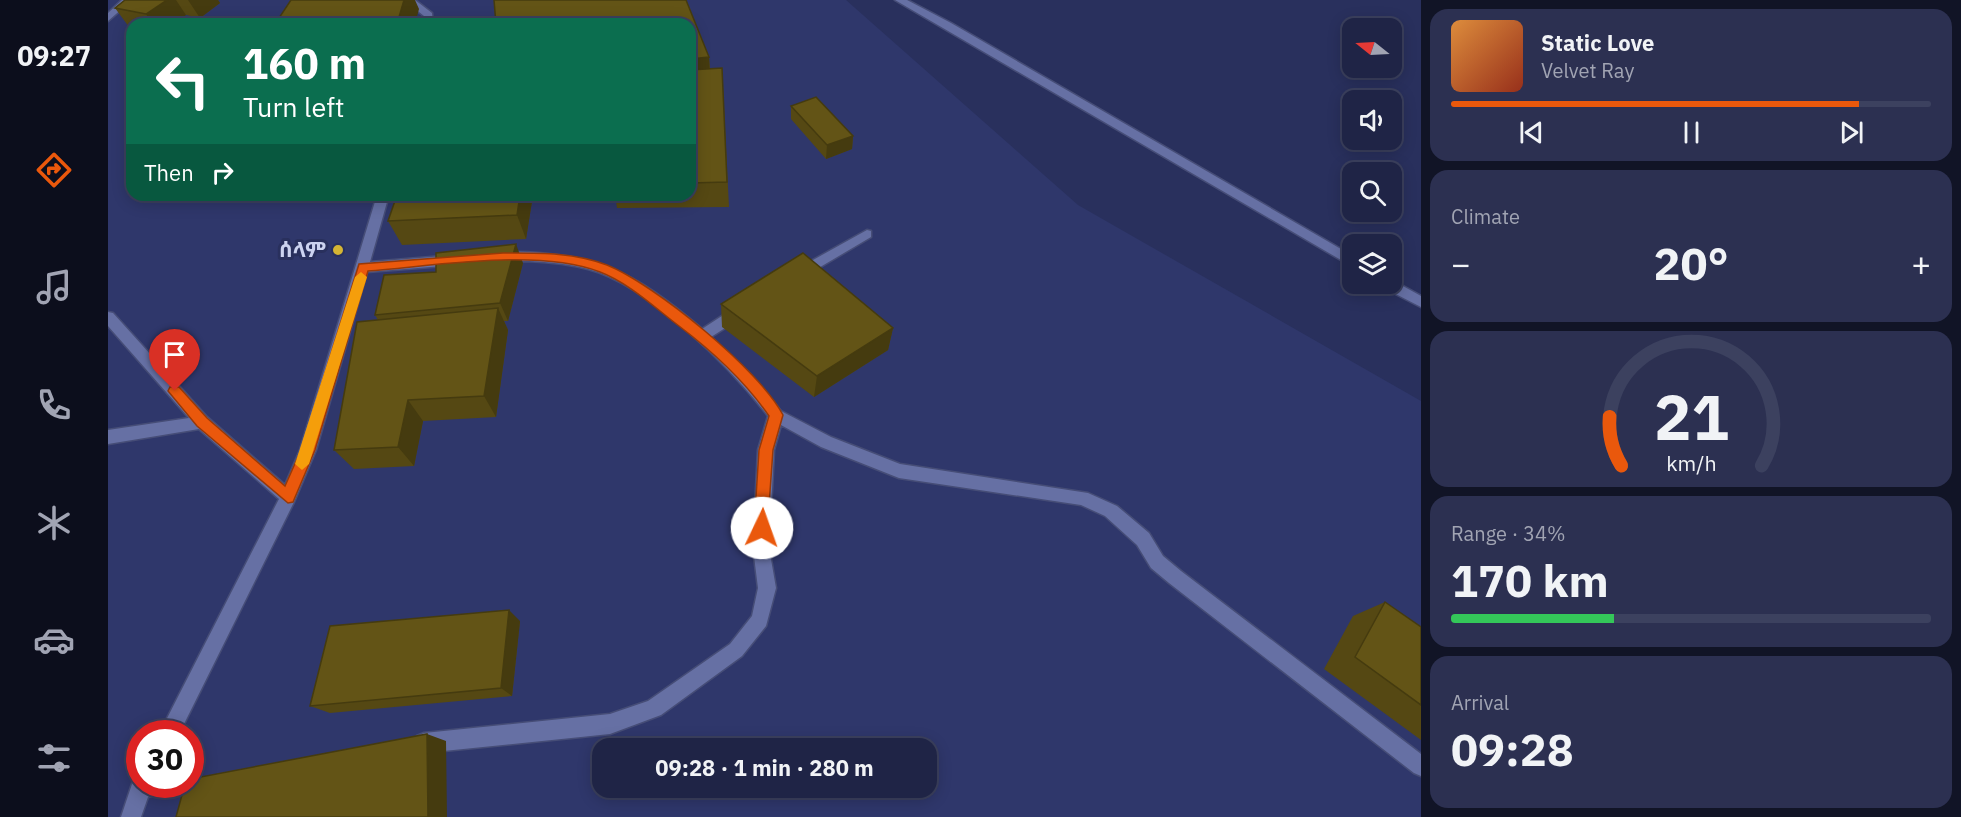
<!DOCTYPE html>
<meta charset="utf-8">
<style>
:root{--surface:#1f2446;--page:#2c3051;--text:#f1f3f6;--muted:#a1a4b3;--line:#3c415f;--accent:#ea580c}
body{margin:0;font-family:"IBM Plex Sans","Noto Sans Ethiopic",sans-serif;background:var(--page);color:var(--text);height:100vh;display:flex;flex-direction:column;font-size:22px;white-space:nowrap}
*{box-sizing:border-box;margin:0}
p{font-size:20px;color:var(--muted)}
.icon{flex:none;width:33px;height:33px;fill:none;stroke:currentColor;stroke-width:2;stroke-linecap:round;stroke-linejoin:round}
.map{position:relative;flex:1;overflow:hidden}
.side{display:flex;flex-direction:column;gap:9px;padding:9px;background:#111426;width:540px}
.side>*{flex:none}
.top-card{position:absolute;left:18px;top:18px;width:570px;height:183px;border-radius:18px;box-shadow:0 3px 15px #0003,0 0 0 2px var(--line);background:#0b6e4f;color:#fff;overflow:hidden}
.needle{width:39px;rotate:288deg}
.buttons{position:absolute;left:1234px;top:18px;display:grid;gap:12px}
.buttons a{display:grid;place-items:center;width:60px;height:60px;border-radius:12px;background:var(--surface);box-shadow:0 3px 15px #0003,0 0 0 2px var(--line);font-size:30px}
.speed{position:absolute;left:18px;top:720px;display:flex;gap:12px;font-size:30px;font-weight:700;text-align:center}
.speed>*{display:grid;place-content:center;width:78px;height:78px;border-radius:50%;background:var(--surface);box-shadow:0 3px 15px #0003,0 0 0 2px var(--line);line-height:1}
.speed .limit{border:9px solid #d22;background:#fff;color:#111}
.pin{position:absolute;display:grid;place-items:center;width:51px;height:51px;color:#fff;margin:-62px -26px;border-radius:50% 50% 50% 0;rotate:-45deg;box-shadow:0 0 6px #0007}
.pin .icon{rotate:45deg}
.me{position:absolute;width:66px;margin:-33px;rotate:3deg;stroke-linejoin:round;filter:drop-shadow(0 0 4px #0008)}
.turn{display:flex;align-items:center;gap:21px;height:126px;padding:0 18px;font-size:27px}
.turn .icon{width:78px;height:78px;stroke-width:2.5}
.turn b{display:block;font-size:42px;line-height:51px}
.then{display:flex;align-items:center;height:57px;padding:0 18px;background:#0003;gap:12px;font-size:22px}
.big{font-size:45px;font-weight:800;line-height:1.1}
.side .widget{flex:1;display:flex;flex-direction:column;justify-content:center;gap:9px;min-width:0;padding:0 21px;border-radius:18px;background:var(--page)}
.side .dial{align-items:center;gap:0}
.dial svg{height:156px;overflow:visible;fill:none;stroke:var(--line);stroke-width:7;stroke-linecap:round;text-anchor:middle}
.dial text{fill:var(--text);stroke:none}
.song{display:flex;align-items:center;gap:18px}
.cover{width:72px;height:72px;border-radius:9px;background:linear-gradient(135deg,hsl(30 70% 55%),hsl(10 70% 35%))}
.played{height:6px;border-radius:3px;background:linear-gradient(90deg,var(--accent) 85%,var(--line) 85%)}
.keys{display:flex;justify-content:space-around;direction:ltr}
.heat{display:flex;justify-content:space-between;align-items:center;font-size:33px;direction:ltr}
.charge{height:9px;border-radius:4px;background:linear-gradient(90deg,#34c759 34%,var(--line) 0)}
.trip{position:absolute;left:484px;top:738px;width:345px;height:60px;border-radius:18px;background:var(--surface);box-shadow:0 3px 15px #0003,0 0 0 2px var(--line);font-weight:800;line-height:60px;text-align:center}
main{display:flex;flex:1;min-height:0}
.tab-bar{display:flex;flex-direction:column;width:108px;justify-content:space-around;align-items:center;background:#0c0e1c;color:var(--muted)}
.tab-bar .icon{width:42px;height:42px}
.tab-bar .active{color:var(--accent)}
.tab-bar b{font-size:27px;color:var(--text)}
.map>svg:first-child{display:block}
.built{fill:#2f376b;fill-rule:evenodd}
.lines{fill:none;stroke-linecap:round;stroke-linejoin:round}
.minor-casing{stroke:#464d77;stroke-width:3}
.minor{fill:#6670a4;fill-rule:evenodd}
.wall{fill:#554813}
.shaded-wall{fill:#453b0f}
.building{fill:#635416;stroke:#453b0f;stroke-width:1.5}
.route{fill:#ea580c;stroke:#983908;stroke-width:1.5}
.slow{fill:#f59e0b}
.poi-dot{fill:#d5b534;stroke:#29305d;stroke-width:2}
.labels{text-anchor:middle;stroke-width:6;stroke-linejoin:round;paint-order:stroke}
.poi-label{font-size:21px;font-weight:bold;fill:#ccd3f0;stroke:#29305d;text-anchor:end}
</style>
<main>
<nav class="tab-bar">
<b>09:27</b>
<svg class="icon active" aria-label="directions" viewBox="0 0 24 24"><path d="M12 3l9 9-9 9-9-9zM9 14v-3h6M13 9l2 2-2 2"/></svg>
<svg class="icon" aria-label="music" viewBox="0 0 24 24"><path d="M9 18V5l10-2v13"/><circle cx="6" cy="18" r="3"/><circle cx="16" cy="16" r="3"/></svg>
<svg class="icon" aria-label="phone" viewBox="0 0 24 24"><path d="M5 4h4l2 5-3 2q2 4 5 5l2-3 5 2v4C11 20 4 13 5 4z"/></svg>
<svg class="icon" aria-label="climate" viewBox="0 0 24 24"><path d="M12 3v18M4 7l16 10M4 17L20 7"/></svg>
<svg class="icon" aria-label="car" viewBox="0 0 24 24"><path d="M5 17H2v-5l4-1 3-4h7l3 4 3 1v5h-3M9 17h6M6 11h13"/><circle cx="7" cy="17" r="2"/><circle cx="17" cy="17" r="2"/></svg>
<svg class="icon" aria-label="filters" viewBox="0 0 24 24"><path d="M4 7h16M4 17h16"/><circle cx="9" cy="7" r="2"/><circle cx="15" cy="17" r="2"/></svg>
</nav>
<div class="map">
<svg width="1313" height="817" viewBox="0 0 1313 817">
<rect width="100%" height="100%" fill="#29305d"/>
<path class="built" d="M0,0H738L970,205L1313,401V817H0ZM24,24H582V195H24ZM32,734H82V784H32ZM495,748H819V788H495Z"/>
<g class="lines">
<g class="minor-casing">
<path id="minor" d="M14,0H24L0,21V13Z
M296,0H307L324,13L325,24H315L316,16Z
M787,0H799L843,23L1245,256V267Z
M269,195H281L262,262L348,255L354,260L348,265L259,272L208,450L186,502L71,734H51L171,499L91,429L0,444V430L81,418L0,326V312L5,313L99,417L177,485L192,450Z
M759,230L763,231V237L697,276H687L685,273L687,270Z
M393,252C483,250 526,271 594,329L626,308H636L638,312L636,316L603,337L640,372L673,411L723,437L792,464L980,493L1009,506L1041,533L1055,556L1073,571L1313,754V776L1306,773L1061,583L1043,568L1029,545L997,516L973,505L791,478L713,447L673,425L666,450L661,548L668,588L658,626L634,656L553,715L502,734L316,753L309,750L306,743L309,736L316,733L502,714L540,701L622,644L644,616L650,588L645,548L650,450L660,416C622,367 541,285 480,269C461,264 441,262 421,261C410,261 398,263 388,260L387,257Z
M1284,280L1313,296V307L1276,288L1275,284H1284Z
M32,775V784H67L64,791L40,797L33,817H13L25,781Z"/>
</g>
<use href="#minor" class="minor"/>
</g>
<path class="wall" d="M17,0H110L112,3L92,18L78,15L65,24H24V27H21L7,8Z
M582,24L601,57L602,69L614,68L621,207L509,208L507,195H582Z
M683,106L745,136L744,149L718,159L683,119Z
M425,195L418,239L294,245L280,221Z
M415,263L400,321H396L400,330L388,417L315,421L306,466L246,469L226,450L270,320L267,315L328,272Z
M613,304L785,328L780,350L706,397L614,327Z
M1277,602L1313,627V740L1216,669L1245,616Z
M412,621L404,696L222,713L202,706Z"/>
<path class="shaded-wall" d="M59,0H68L78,15L65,24H45L38,14Z
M80,0H110L112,3L92,18Z
M296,0H307L311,9L307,24H289Z
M452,21L453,24H433Z
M601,57L602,82L582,84V59Z
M745,136L744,149L718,159L719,145Z
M412,195H425L418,239L409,215Z
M408,244L415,263L400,321L392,303Z
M390,308L400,330L388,417L376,396Z
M785,328L780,350L706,397L709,376Z
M300,400L315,421L306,466L290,447Z
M401,610L412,621L404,696L393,688Z
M319,734L338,741L339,817H320Z"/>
<path class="building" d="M17,0H59L38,14L7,8Z
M183,0H296L289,24H167Z
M386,0H578L601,57L582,59V24H452V21L433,24H388Z
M614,68L619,182L582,183V70Z
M708,97L745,136L719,145L683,106Z
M289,195H412L409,215L280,221Z
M408,244L392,303L267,315L276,275L328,272V253Z
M695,253L785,328L709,376L613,304Z
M390,308L376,396L300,400L290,447L226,450L249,322Z
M1277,602L1313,627V705L1247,657Z
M401,610L393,688L202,706L222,626Z
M319,734L320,817H68L77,784H82V779Z"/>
<path class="route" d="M395,253C430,253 465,252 499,265C546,284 652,370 675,415L665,450L659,533L654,535L648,533L646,528L651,450L661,416C637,381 604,351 571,326C546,307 521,283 492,272C429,248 327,266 260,271L207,450L185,502L180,503L89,426L60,391L62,387H71L99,418L177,486L193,450L251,264Z"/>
<path class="slow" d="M253,272L259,277L201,464L194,470L187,464L247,277Z"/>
<circle class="poi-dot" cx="230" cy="250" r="6"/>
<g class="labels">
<g class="poi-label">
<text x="218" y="257">ሰላም</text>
</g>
</g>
</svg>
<div class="buttons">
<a><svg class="needle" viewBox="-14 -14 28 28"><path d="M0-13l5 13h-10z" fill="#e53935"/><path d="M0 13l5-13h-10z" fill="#a1a4b3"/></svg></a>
<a><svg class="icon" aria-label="sound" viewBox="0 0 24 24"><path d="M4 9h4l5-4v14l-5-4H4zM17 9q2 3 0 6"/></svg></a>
<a><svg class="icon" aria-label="search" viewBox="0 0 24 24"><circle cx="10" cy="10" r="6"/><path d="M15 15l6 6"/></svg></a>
<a><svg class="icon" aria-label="layers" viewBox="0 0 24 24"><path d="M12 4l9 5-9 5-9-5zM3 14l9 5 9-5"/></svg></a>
</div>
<div class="speed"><div class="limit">30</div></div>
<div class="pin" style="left:67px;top:391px;background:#d93025"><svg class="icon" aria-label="arrive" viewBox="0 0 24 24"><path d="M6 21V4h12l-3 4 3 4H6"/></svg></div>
<svg class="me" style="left:654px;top:528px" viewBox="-20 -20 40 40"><circle r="19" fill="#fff"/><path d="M0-13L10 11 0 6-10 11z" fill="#ea580c"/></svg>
<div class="trip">09:28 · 1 min · 280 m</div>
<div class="top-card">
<div class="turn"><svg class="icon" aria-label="left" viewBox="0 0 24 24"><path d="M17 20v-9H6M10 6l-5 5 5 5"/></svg><div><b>160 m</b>Turn left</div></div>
<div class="then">Then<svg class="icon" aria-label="right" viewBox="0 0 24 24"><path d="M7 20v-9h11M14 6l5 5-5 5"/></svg></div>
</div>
</div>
<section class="side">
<div class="widget">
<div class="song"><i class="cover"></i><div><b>Static Love</b><p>Velvet Ray</p></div></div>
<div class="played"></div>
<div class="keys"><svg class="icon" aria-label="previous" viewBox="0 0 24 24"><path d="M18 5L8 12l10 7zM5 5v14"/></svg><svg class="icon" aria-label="pause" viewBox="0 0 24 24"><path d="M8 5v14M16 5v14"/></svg><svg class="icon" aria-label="next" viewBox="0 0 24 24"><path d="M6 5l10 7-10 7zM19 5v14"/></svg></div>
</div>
<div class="widget"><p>Climate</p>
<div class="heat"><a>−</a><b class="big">20°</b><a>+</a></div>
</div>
<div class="widget dial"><svg viewBox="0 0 100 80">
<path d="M14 69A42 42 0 1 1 86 69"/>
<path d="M14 69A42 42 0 0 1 8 44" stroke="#ea580c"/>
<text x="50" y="56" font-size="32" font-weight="700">21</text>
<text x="50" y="72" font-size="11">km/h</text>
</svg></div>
<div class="widget"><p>Range · 34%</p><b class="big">170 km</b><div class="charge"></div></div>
<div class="widget"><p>Arrival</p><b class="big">09:28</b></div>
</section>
</main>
